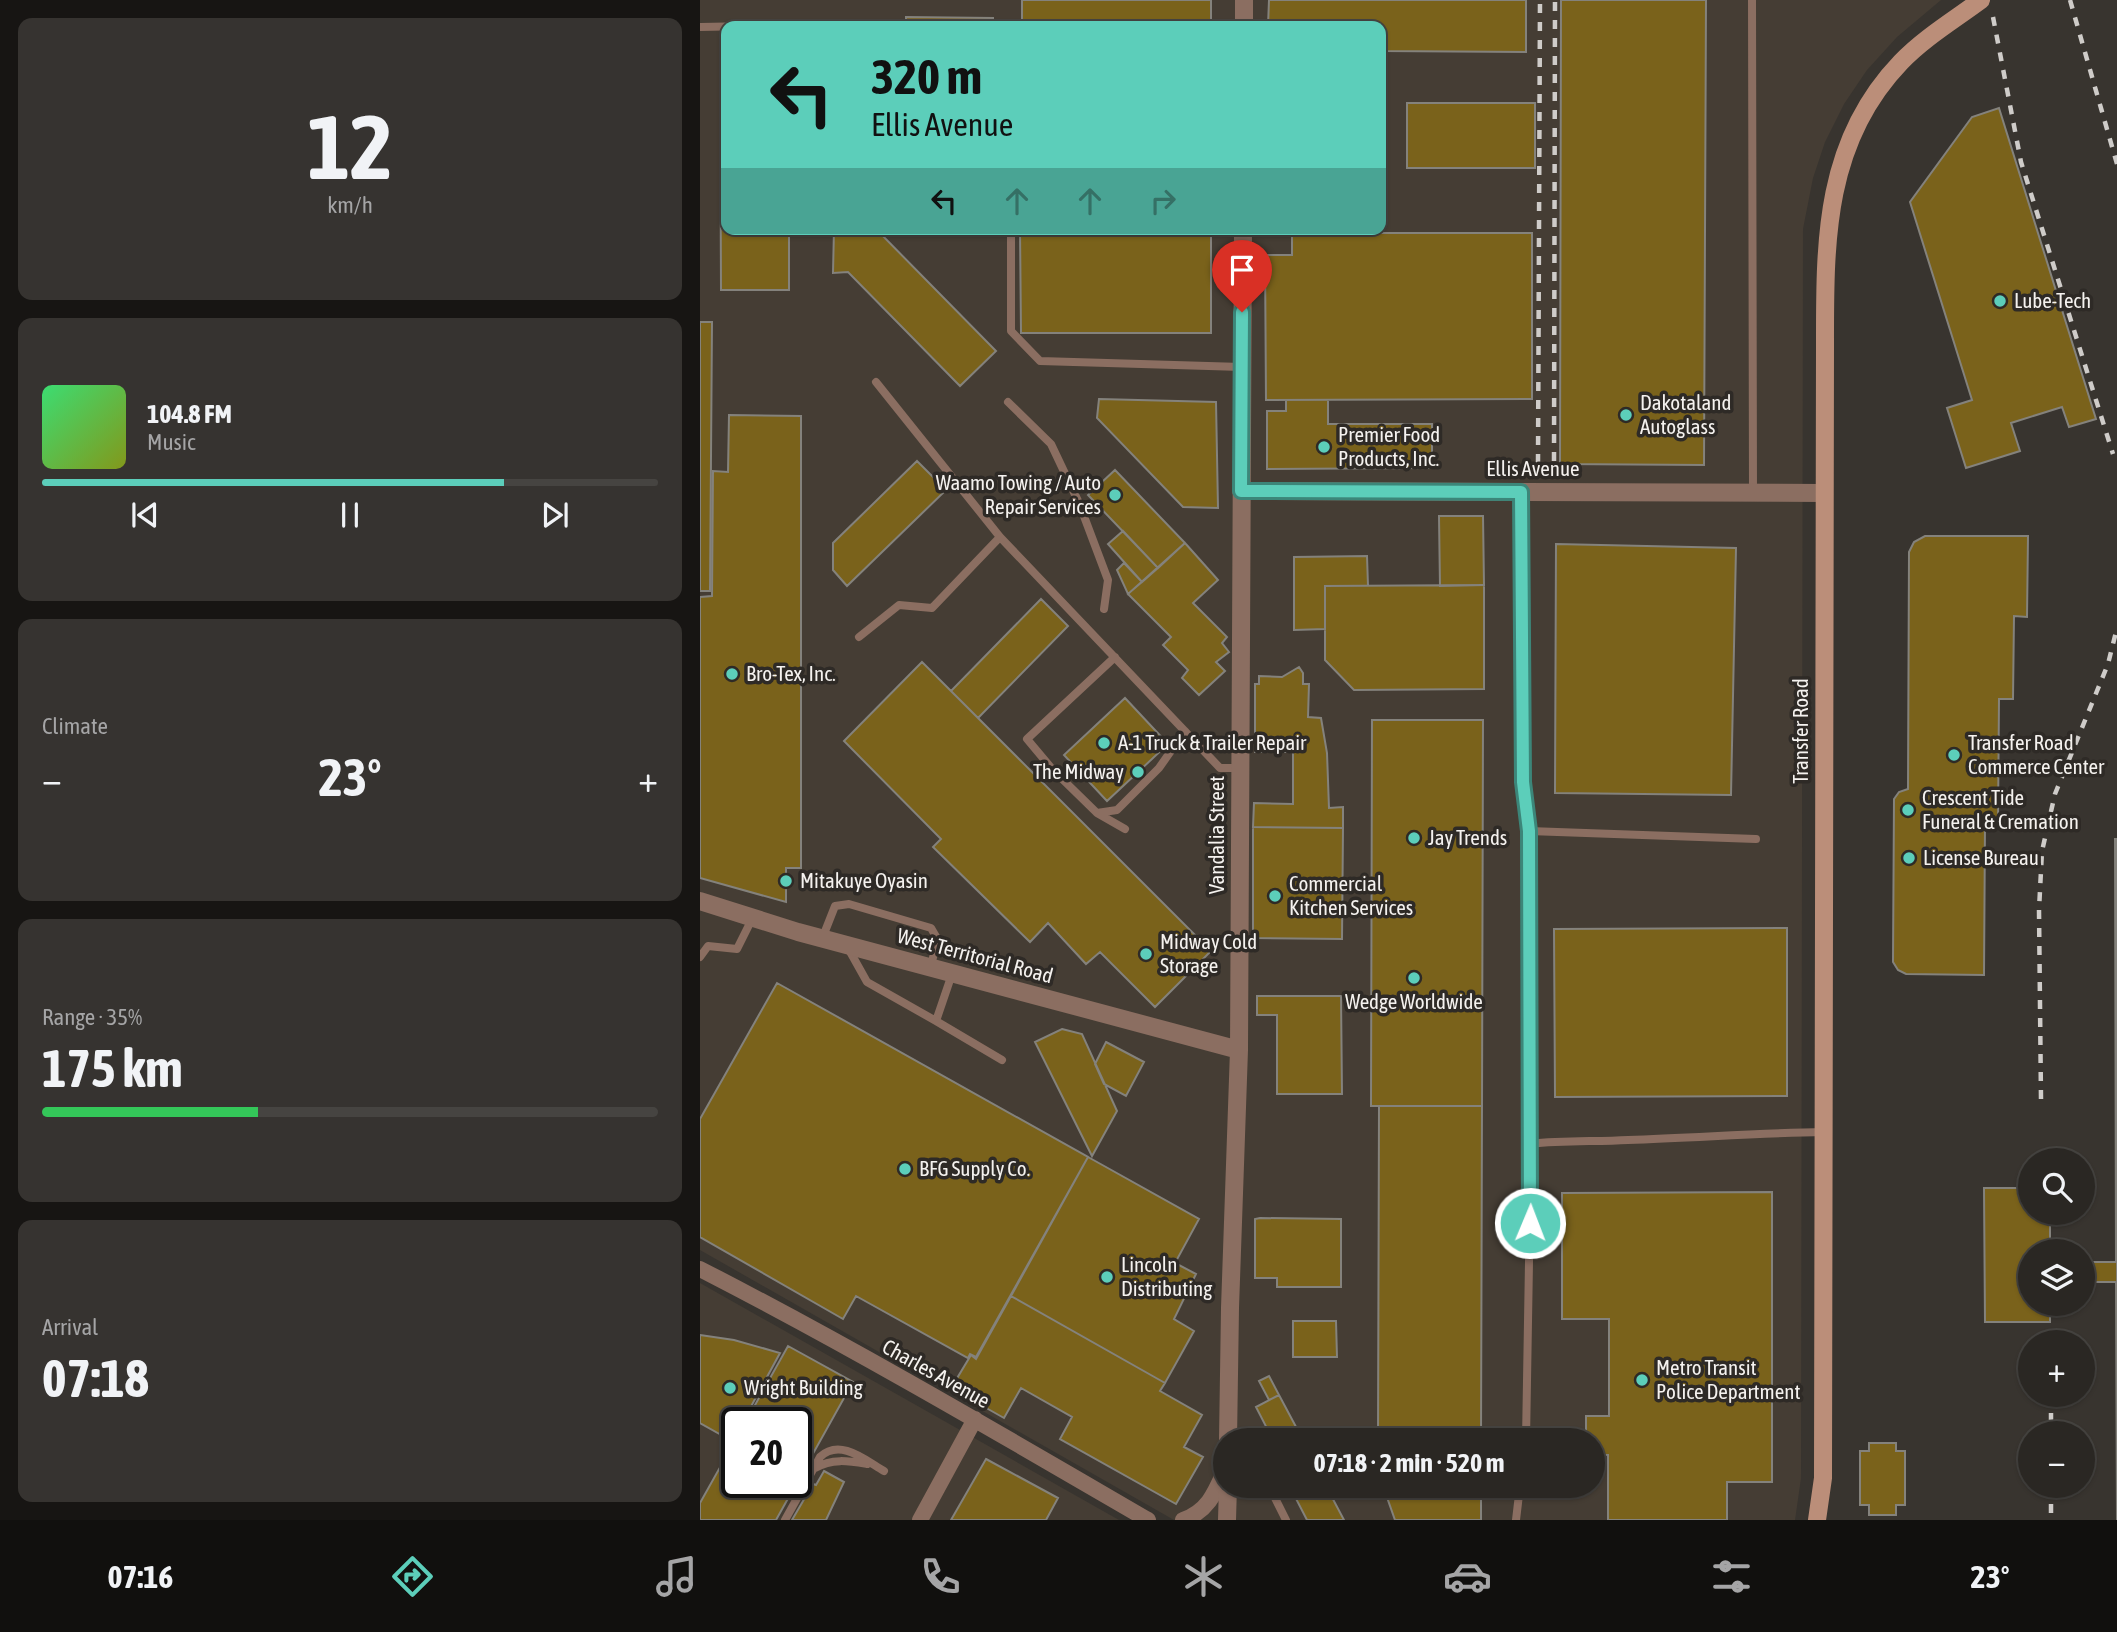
<!DOCTYPE html>
<meta charset="utf-8">
<style>
:root{--surface:#2a2723;--page:#363330;--text:#f1f3f6;--muted:#a5a5a6;--line:#464441;--accent:#5cceba}
body{margin:0;font-family:"Asap Condensed",sans-serif;background:var(--page);color:var(--text);height:100vh;display:flex;flex-direction:column;font-size:26px;white-space:nowrap}
*{box-sizing:border-box;margin:0}
p{font-size:23px;color:var(--muted)}
.icon{flex:none;width:38px;height:38px;fill:none;stroke:currentColor;stroke-width:2;stroke-linecap:round;stroke-linejoin:round}
.map{position:relative;flex:1;overflow:hidden}
.drawer{display:flex;flex-direction:column;gap:18px;padding:18px;background:#171513;width:700px}
.drawer>*{flex:none}
.banner{position:absolute;left:21px;top:21px;width:665px;height:214px;border-radius:14px;box-shadow:0 2px 5px #0004,0 0 0 2px var(--line);background:#5cceba;color:#111;overflow:hidden}
.tools{position:absolute;left:1318px;top:1148px;display:grid;gap:14px}
.tools a{display:grid;place-items:center;width:77px;height:77px;border-radius:50%;background:var(--surface);box-shadow:0 2px 5px #0004,0 0 0 2px var(--line);font-size:35px}
.speed{position:absolute;left:21px;top:1407px;display:flex;gap:14px;font-size:35px;font-weight:700;text-align:center}
.speed>*{display:grid;place-content:center;width:91px;height:91px;border-radius:50%;background:var(--surface);box-shadow:0 2px 5px #0004,0 0 0 2px var(--line);line-height:1}
.speed .limit{border:4px solid #111;border-radius:10px;background:#fff;color:#111}
.pin{position:absolute;display:grid;place-items:center;width:60px;height:60px;color:#fff;margin:-72px -30px;border-radius:50% 50% 50% 0;rotate:-45deg;box-shadow:0 0 7px #0007}
.pin .icon{rotate:45deg}
.me{position:absolute;width:77px;margin:-38px;rotate:1deg;stroke-linejoin:round;filter:drop-shadow(0 0 5px #0008)}
.turn{display:flex;align-items:center;gap:24px;height:147px;padding:0 35px;font-size:32px}
.turn .icon{width:91px;height:91px;stroke-width:2.5}
.turn b{display:block;font-size:49px;line-height:60px}
.lanes{display:flex;align-items:center;height:66px;padding:0 35px;background:#0003;justify-content:center;gap:35px;direction:ltr}
.lanes .off{opacity:.35}
.big{font-size:52px;font-weight:700;line-height:1.1}
.drawer .tile{flex:1;display:flex;flex-direction:column;justify-content:center;gap:10px;min-width:0;padding:0 24px;border-radius:14px;background:var(--page)}
.drawer .dial{align-items:center;gap:0}
.dial b{font-size:91px;line-height:1}
.song{display:flex;align-items:center;gap:21px}
.cover{width:84px;height:84px;border-radius:10px;background:linear-gradient(135deg,hsl(140 70% 55%),hsl(70 70% 35%))}
.played{height:7px;border-radius:4px;background:linear-gradient(90deg,var(--accent) 75%,var(--line) 75%)}
.keys{display:flex;justify-content:space-around;direction:ltr}
.heat{display:flex;justify-content:space-between;align-items:center;font-size:38px;direction:ltr}
.charge{height:10px;border-radius:5px;background:linear-gradient(90deg,#34c759 35%,var(--line) 0)}
.trip{position:absolute;left:513px;top:1428px;width:392px;height:70px;border-radius:35px;background:var(--surface);box-shadow:0 2px 5px #0004,0 0 0 2px var(--line);font-weight:700;line-height:70px;text-align:center}
.dock{display:flex;height:112px;justify-content:space-around;align-items:center;background:#11100e;color:var(--muted)}
.dock .icon{width:49px;height:49px}
.dock .selected{color:var(--accent)}
.dock b{font-size:32px;color:var(--text)}
main{display:flex;flex:1;min-height:0}
.map>svg:first-child{display:block}
.built{fill:#453d34;fill-rule:evenodd}
.building{fill:#7a621b;stroke:#84827c;stroke-width:2}
.lines{fill:none;stroke-linecap:round;stroke-linejoin:round}
.service{stroke:#8b6e61;stroke-width:8}
.minor{stroke:#8b6e61;stroke-width:16}
.tertiary{stroke:#8b6e61;stroke-width:18}
.secondary{stroke:#bb8e79;stroke-width:18}
.rail{stroke:#cfccc9;stroke-width:4.5;stroke-dasharray:9 9;stroke-linecap:butt}
.route-casing{stroke:#3c8679;stroke-width:18}
.route{stroke:#5cceba;stroke-width:12}
.poi-dot{fill:#5cceba;stroke:#2e2a26;stroke-width:2.5}
.labels{text-anchor:middle;stroke-width:7;stroke-linejoin:round;paint-order:stroke}
.poi-label{font-size:21px;fill:#f5f2ef;stroke:#2e2a26;text-anchor:start}
.street-label{font-size:21px;fill:#f5f2ef;stroke:#2e2a26}
</style>
<main>
<section class="drawer">
<div class="tile dial"><b>12</b><p>km/h</p></div>
<div class="tile">
<div class="song"><i class="cover"></i><div><b>104.8 FM</b><p>Music</p></div></div>
<div class="played"></div>
<div class="keys"><svg class="icon" aria-label="previous" viewBox="0 0 24 24"><path d="M18 5L8 12l10 7zM5 5v14"/></svg><svg class="icon" aria-label="pause" viewBox="0 0 24 24"><path d="M8 5v14M16 5v14"/></svg><svg class="icon" aria-label="next" viewBox="0 0 24 24"><path d="M6 5l10 7-10 7zM19 5v14"/></svg></div>
</div>
<div class="tile"><p>Climate</p>
<div class="heat"><a>−</a><b class="big">23°</b><a>+</a></div>
</div>
<div class="tile"><p>Range · 35%</p><b class="big">175 km</b><div class="charge"></div></div>
<div class="tile"><p>Arrival</p><b class="big">07:18</b></div>
</section>
<div class="map">
<svg width="1417" height="1520" viewBox="0 0 1417 1520">
<rect width="100%" height="100%" fill="#38342f"/>
<path class="built" d="M0,0H1241L1197,37L1167,70L1144,104L1125,142L1113,178L1103,229L1101,1478L1095,1520H474L0,1250ZM26,26H681V229H26ZM525,1440H892V1486H525Z
M0,1283L419,1520H0ZM37,1423H96V1482H37Z"/>
<path class="building" d="M322,0H511V26H322Z
M569,0H826V52L681,51V26H568Z
M861,0H1006L1004,465L860,464Z
M206,17L293,18V26H206Z
M20,40H26V229H89V290H21Z
M707,103H835V168H707Z
M1299,108L1396,419L1369,427L1362,407L1311,423L1320,451L1266,468L1247,408L1272,400L1210,202L1272,117Z
M134,229H176L296,351L260,386L148,272L133,273Z
M320,229H511V333H321Z
M592,233H832V399L566,400L565,255H592Z
M0,322H12L10,591H0Z
M399,399L516,402L518,508L483,507L397,418Z
M586,400H628V424H732V468L567,469V411H586Z
M29,415L101,416V868H86V902L0,878V597L12,596L13,471L28,472Z
M217,461L246,490L147,586L133,570V543Z
M415,470L485,543L458,568L388,495Z
M739,516H783L784,585L740,586Z
M423,531L458,568L442,582L408,544Z
M1225,536H1328L1327,617L1314,616L1313,699H1299L1298,824H1285L1284,975L1206,974L1198,970L1193,962L1194,799L1199,792L1208,789L1209,552L1214,542Z
M485,543L518,580L493,603L527,637L522,643L529,652L516,662L525,671L499,695L482,678L488,670L463,645L471,637L428,594Z
M856,544L1036,548L1031,795L855,793Z
M667,556L668,586H625V629L594,630V557Z
M424,563L442,582L428,594L417,570Z
M784,585V689L654,690L625,660V586Z
M341,599L368,626L278,718L251,691Z
M222,662L511,951L455,1007L400,952L386,964L348,923L330,942L233,847L241,839L144,741Z
M599,667L603,673V684H609L608,717L621,718L627,753L629,808L643,807V828L553,827L554,803L593,804V752H555V684H559V676L582,677Z
M425,698L468,744L407,801L364,755Z
M672,720H783L782,1106H671Z
M553,827L643,828L642,939L553,938Z
M1415,839H1417V1262H1416Z
M1087,928V1096L855,1097L854,929Z
M77,983L388,1157L276,1357L270,1354L268,1358L156,1296L143,1319L0,1237V1119Z
M557,996H641L642,1094H577V1015H557Z
M362,1029L382,1034L417,1111L392,1156L335,1042Z
M406,1042L444,1062L426,1096L404,1084L395,1064Z
M679,1106H782L781,1440H678Z
M388,1157L499,1219L475,1263L496,1274L474,1319L494,1331L465,1383L311,1296Z
M1284,1188H1330V1213H1350V1251H1330V1304H1350V1322H1285Z
M1072,1192V1482H1027V1520H908V1455H892V1440H886V1416H909V1319H862V1193Z
M560,1218L641,1219V1287H577V1278H555V1219Z
M1382,1262H1417V1282H1382Z
M1416,1282H1417V1520Z
M311,1296L465,1383L460,1391L502,1415L484,1447L503,1457L476,1504L360,1439L372,1417L321,1388L304,1418L265,1396L270,1388L256,1380L271,1355L276,1359Z
M593,1321H636L637,1357H593Z
M0,1335L34,1340L80,1353L42,1423H37V1432L32,1441L0,1423Z
M88,1346L153,1382L76,1520H0V1503L37,1437V1482H96V1423H45Z
M569,1376L579,1395L569,1400L559,1381Z
M579,1395L603,1440H573L556,1407Z
M1169,1443H1196V1451H1205V1505H1196V1515H1169V1505H1160V1451H1169Z
M286,1459L358,1498L346,1520H251Z
M124,1471L144,1482L126,1520H92L113,1484L116,1485Z
M601,1486H626L644,1520H607L592,1491Z
M683,1486H781V1520H695Z"/>
<g class="lines">
<path class="service" d="M1052,0L1053,493
M0,27L145,24V26
M311,229V331L340,361L542,367
M176,382L300,537L520,768H540
M308,402L351,444L379,503L408,580L404,609
M821,492L823,782L829,831L831,1144L826,1440
M159,637L199,605L232,608L300,537
M415,657L327,739L353,770L397,813L417,810L459,768L485,731
M397,813L425,829
M829,831L1056,839
M122,939L135,906L149,904L231,928L238,940L230,968
M148,948L167,982L236,1021L252,974
M0,957L8,946L37,949L52,919
M236,1021L302,1060
M831,1144C863,1140 896,1142 928,1140C994,1138 1059,1133 1124,1132
M115,1468C132,1458 149,1461 167,1464
M569,1486L586,1520
M85,1520L120,1457C140,1438 165,1460 184,1471
M816,1520L820,1486"/>
<path class="minor" d="M0,1269C152,1347 300,1434 448,1520
M220,1520L275,1419
M483,1520C508,1511 515,1493 525,1470"/>
<path class="tertiary" d="M544,26V0
M541,491L1124,493
M0,901L98,932L539,1050
M528,1440L530,1308L539,1050L543,229
M527,1520L528,1486"/>
<path class="secondary" d="M1117,1520L1123,1478L1125,348C1125,244 1123,143 1201,62C1224,38 1254,20 1281,0"/>
<path class="rail" d="M1370,0L1417,164
M1293,17L1321,162L1413,454
M854,461L855,0
M838,463L840,0
M1341,1099L1339,910L1342,851L1355,794L1408,664L1417,628
M1351,1395V1433
M1351,1486V1520"/>
</g>
<g class="lines">
<g class="route-casing">
<path id="route" d="M542,312L541,491L821,492L823,782L829,831L830,1223"/>
</g>
<use href="#route" class="route"/>
</g>
<g class="poi-dot">
<circle cx="1300" cy="301" r="7"/>
<circle cx="926" cy="415" r="7"/>
<circle cx="624" cy="447" r="7"/>
<circle cx="415" cy="495" r="7"/>
<circle cx="32" cy="674" r="7"/>
<circle cx="404" cy="743" r="7"/>
<circle cx="1254" cy="755" r="7"/>
<circle cx="438" cy="772" r="7"/>
<circle cx="1208" cy="810" r="7"/>
<circle cx="714" cy="838" r="7"/>
<circle cx="1209" cy="858" r="7"/>
<circle cx="86" cy="881" r="7"/>
<circle cx="575" cy="896" r="7"/>
<circle cx="446" cy="954" r="7"/>
<circle cx="714" cy="978" r="7"/>
<circle cx="205" cy="1169" r="7"/>
<circle cx="407" cy="1277" r="7"/>
<circle cx="942" cy="1380" r="7"/>
<circle cx="30" cy="1388" r="7"/>
</g>
<g class="labels">
<g class="poi-label">
<text x="1314" y="308">Lube-Tech</text>
<text x="940" y="410">Dakotaland<tspan x="940" dy="24">Autoglass</tspan></text>
<text x="638" y="442">Premier Food<tspan x="638" dy="24">Products, Inc.</tspan></text>
<text x="401" y="490" text-anchor="end">Waamo Towing / Auto<tspan x="401" dy="24">Repair Services</tspan></text>
<text x="46" y="681">Bro-Tex, Inc.</text>
<text x="418" y="750">A-1 Truck &amp; Trailer Repair</text>
<text x="1268" y="750">Transfer Road<tspan x="1268" dy="24">Commerce Center</tspan></text>
<text x="424" y="779" text-anchor="end">The Midway</text>
<text x="1222" y="805">Crescent Tide<tspan x="1222" dy="24">Funeral &amp; Cremation</tspan></text>
<text x="728" y="845">Jay Trends</text>
<text x="1223" y="865">License Bureau</text>
<text x="100" y="888">Mitakuye Oyasin</text>
<text x="589" y="891">Commercial<tspan x="589" dy="24">Kitchen Services</tspan></text>
<text x="460" y="949">Midway Cold<tspan x="460" dy="24">Storage</tspan></text>
<text x="714" y="1009" text-anchor="middle">Wedge Worldwide</text>
<text x="219" y="1176">BFG Supply Co.</text>
<text x="421" y="1272">Lincoln<tspan x="421" dy="24">Distributing</tspan></text>
<text x="956" y="1375">Metro Transit<tspan x="956" dy="24">Police Department</tspan></text>
<text x="44" y="1395">Wright Building</text>
</g>
<g class="street-label">
<text x="833" y="476">Ellis Avenue</text>
<text transform="translate(1101 731) rotate(-90)" y="7">Transfer Road</text>
<text transform="translate(517 835) rotate(-90)" y="7">Vandalia Street</text>
<text transform="translate(275 956) rotate(15)" y="7">West Territorial Road</text>
<text transform="translate(236 1374) rotate(29)" y="7">Charles Avenue</text>
</g>
</g>
</svg>
<div class="tools">
<a><svg class="icon" aria-label="search" viewBox="0 0 24 24"><circle cx="10" cy="10" r="6"/><path d="M15 15l6 6"/></svg></a>
<a><svg class="icon" aria-label="layers" viewBox="0 0 24 24"><path d="M12 4l9 5-9 5-9-5zM3 14l9 5 9-5"/></svg></a>
<a>+</a>
<a>−</a>
</div>
<div class="speed"><div class="limit">20</div></div>
<div class="pin" style="left:542px;top:312px;background:#d93025"><svg class="icon" aria-label="arrive" viewBox="0 0 24 24"><path d="M6 21V4h12l-3 4 3 4H6"/></svg></div>
<svg class="me" style="left:830px;top:1223px" viewBox="-20 -20 40 40"><circle r="17" fill="#5cceba" stroke="#fff" stroke-width="3"/><path d="M0-11L8 9 0 5-8 9z" fill="#fff"/></svg>
<div class="trip">07:18 · 2 min · 520 m</div>
<div class="banner">
<div class="turn"><svg class="icon" aria-label="left" viewBox="0 0 24 24"><path d="M17 20v-9H6M10 6l-5 5 5 5"/></svg><div><b>320 m</b>Ellis Avenue</div></div>
<div class="lanes"><svg class="icon" aria-label="left" viewBox="0 0 24 24"><path d="M17 20v-9H6M10 6l-5 5 5 5"/></svg><svg class="icon off" aria-label="ahead" viewBox="0 0 24 24"><path d="M12 20V5M6 11l6-6 6 6"/></svg><svg class="icon off" aria-label="ahead" viewBox="0 0 24 24"><path d="M12 20V5M6 11l6-6 6 6"/></svg><svg class="icon off" aria-label="right" viewBox="0 0 24 24"><path d="M7 20v-9h11M14 6l5 5-5 5"/></svg></div>
</div>
</div>
</main>
<nav class="dock">
<b>07:16</b>
<svg class="icon selected" aria-label="directions" viewBox="0 0 24 24"><path d="M12 3l9 9-9 9-9-9zM9 14v-3h6M13 9l2 2-2 2"/></svg>
<svg class="icon" aria-label="music" viewBox="0 0 24 24"><path d="M9 18V5l10-2v13"/><circle cx="6" cy="18" r="3"/><circle cx="16" cy="16" r="3"/></svg>
<svg class="icon" aria-label="phone" viewBox="0 0 24 24"><path d="M5 4h4l2 5-3 2q2 4 5 5l2-3 5 2v4C11 20 4 13 5 4z"/></svg>
<svg class="icon" aria-label="climate" viewBox="0 0 24 24"><path d="M12 3v18M4 7l16 10M4 17L20 7"/></svg>
<svg class="icon" aria-label="car" viewBox="0 0 24 24"><path d="M5 17H2v-5l4-1 3-4h7l3 4 3 1v5h-3M9 17h6M6 11h13"/><circle cx="7" cy="17" r="2"/><circle cx="17" cy="17" r="2"/></svg>
<svg class="icon" aria-label="filters" viewBox="0 0 24 24"><path d="M4 7h16M4 17h16"/><circle cx="9" cy="7" r="2"/><circle cx="15" cy="17" r="2"/></svg>
<b>23°</b>
</nav>
